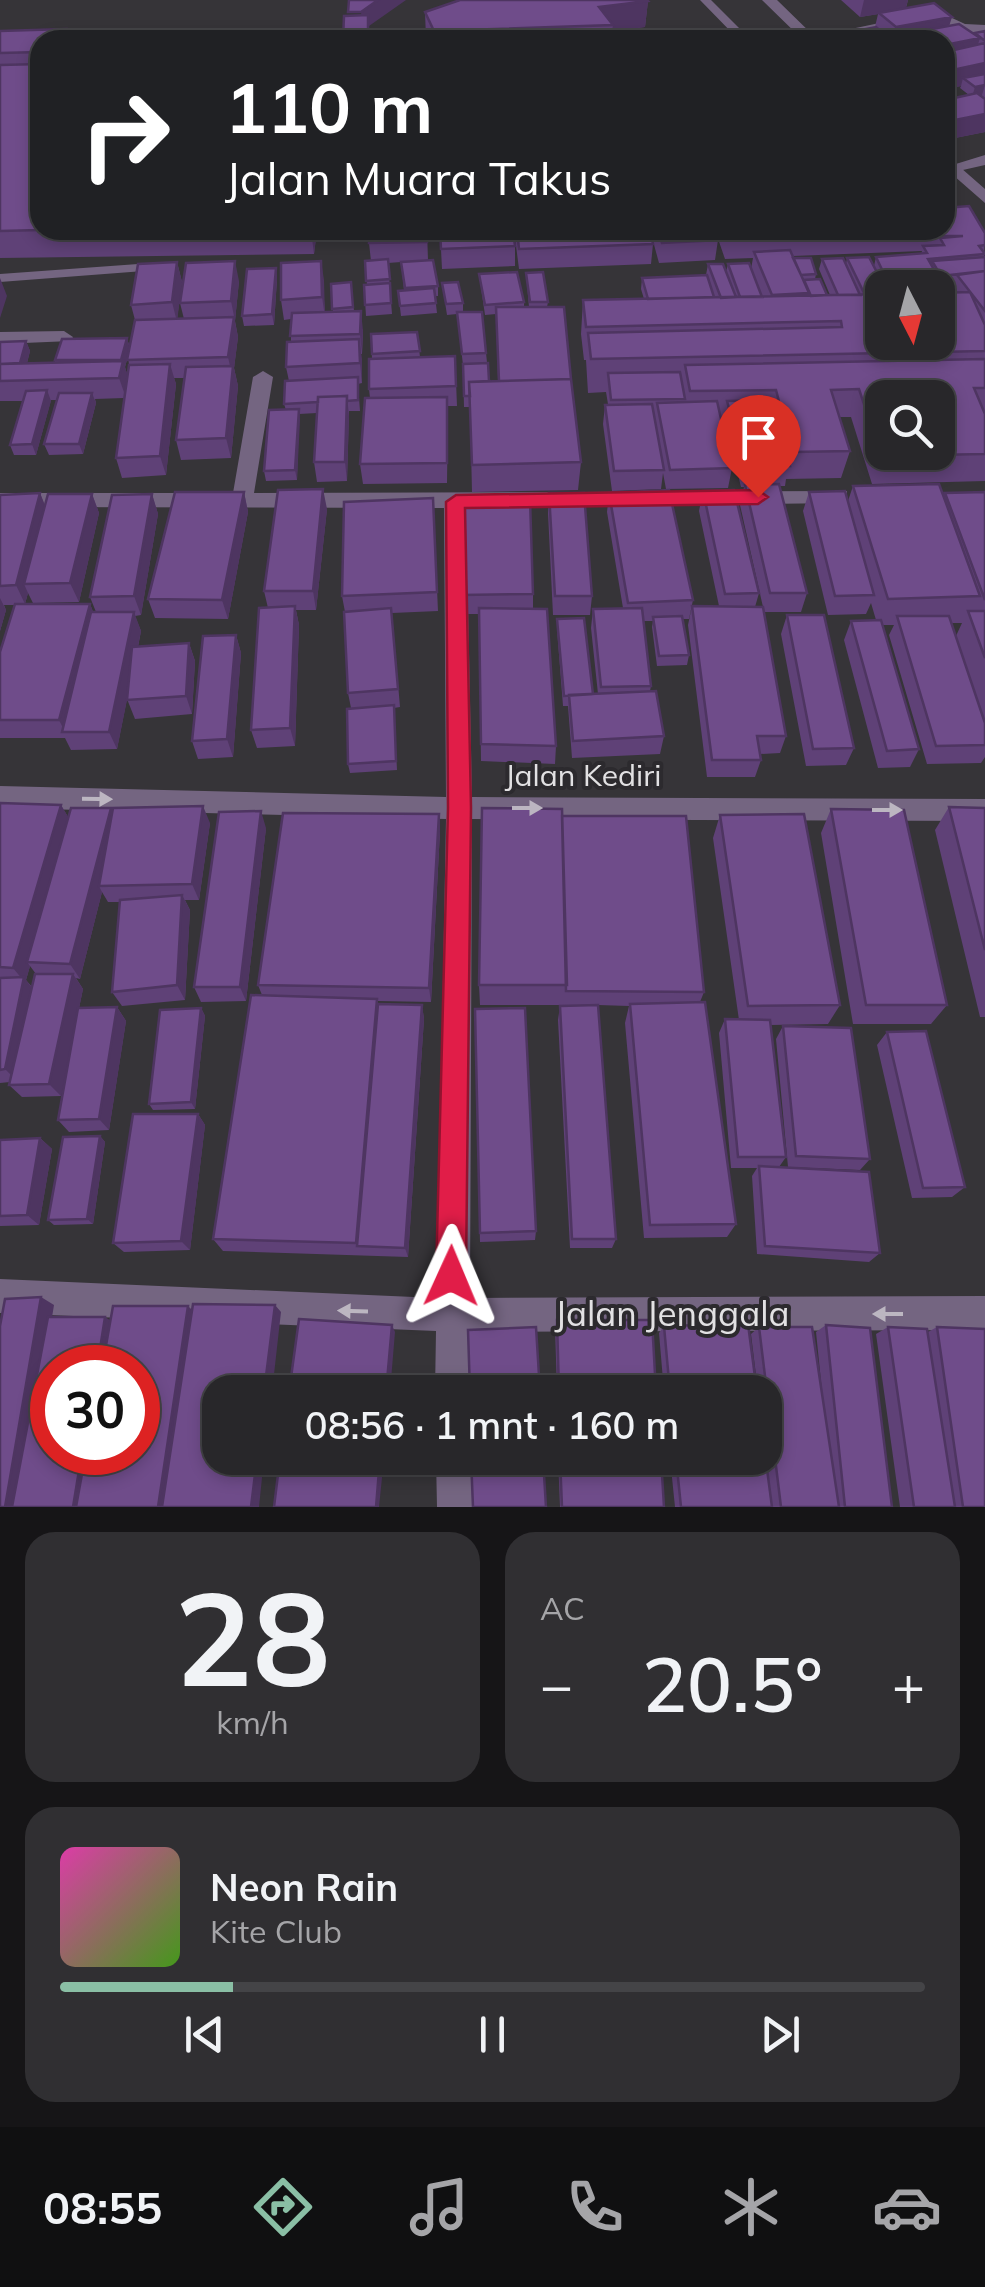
<!DOCTYPE html>
<html lang="id">
<meta charset="utf-8">
<style>
:root{--surface:#28272a;--page:#302f32;--text:#f1f3f6;--muted:#a5a5a8;--line:#444447;--accent:#8abfa5}
body{margin:0;font-family:Mulish,sans-serif;background:var(--page);color:var(--text);height:100vh;display:flex;flex-direction:column;font-size:38px;white-space:nowrap}
*{box-sizing:border-box;margin:0}
p{font-size:32px;color:var(--muted)}
.icon{flex:none;width:55px;height:55px;fill:none;stroke:currentColor;stroke-width:2;stroke-linecap:round;stroke-linejoin:round}
.map{position:relative;height:1507px;overflow:hidden}
.details{display:flex;flex-direction:column;gap:25px;padding:25px;background:#161517;flex:1}
.details>*{flex:none}
.hud{position:absolute;left:30px;top:30px;width:925px;height:210px;border-radius:30px;box-shadow:0 5px 15px #0003,0 0 0 2px var(--line);background:#202124;color:#fff;overflow:hidden}
.needle{width:65px;rotate:174deg}
.buttons{position:absolute;left:865px;top:270px;display:grid;gap:20px}
.buttons a{display:grid;place-items:center;width:90px;height:90px;border-radius:20px;background:var(--surface);box-shadow:0 5px 15px #0003,0 0 0 2px var(--line);font-size:50px}
.speed{position:absolute;left:30px;top:1345px;display:flex;gap:20px;font-size:50px;font-weight:700;text-align:center}
.speed>*{display:grid;place-content:center;width:130px;height:130px;border-radius:50%;background:var(--surface);box-shadow:0 5px 15px #0003,0 0 0 2px var(--line);line-height:1}
.speed .limit{border:15px solid #d22;background:#fff;color:#111}
.pin{position:absolute;display:grid;place-items:center;width:85px;height:85px;color:#fff;margin:-102px -42px;border-radius:50% 50% 50% 0;rotate:-45deg;box-shadow:0 0 10px #0007}
.pin .icon{rotate:45deg}
.me{position:absolute;width:110px;margin:-55px;rotate:1deg;stroke-linejoin:round;filter:drop-shadow(0 0 8px #0008)}
.turn{display:flex;align-items:center;gap:35px;height:210px;padding:0 30px;font-size:45px}
.turn .icon{width:130px;height:130px;stroke-width:2.5}
.turn b{display:block;font-size:70px;line-height:85px}
.big{font-size:75px;font-weight:600;line-height:1.1}
.details .tile{flex:1;display:flex;flex-direction:column;justify-content:center;gap:15px;min-width:0;padding:0 35px;border-radius:30px;background:var(--page)}
.details .dial{align-items:center;gap:0}
.dial b{font-size:130px;line-height:1}
.song{display:flex;align-items:center;gap:30px}
.cover{width:120px;height:120px;border-radius:15px;background:linear-gradient(135deg,hsl(320 70% 55%),hsl(100 70% 35%))}
.played{height:10px;border-radius:5px;background:linear-gradient(90deg,var(--accent) 20%,var(--line) 20%)}
.keys{display:flex;justify-content:space-around;direction:ltr}
.heat{display:flex;justify-content:space-between;align-items:center;font-size:55px;direction:ltr}
.details .tiles{flex:1;display:grid;gap:25px;grid-template-columns:1fr 1fr}
.tile:last-child{grid-column:span 2}
.trip{position:absolute;left:202px;top:1375px;width:580px;height:100px;border-radius:30px;background:var(--surface);box-shadow:0 5px 15px #0003,0 0 0 2px var(--line);font-weight:600;line-height:100px;text-align:center}
.menu{display:flex;height:160px;justify-content:space-around;align-items:center;background:#101011;color:var(--muted)}
.menu .icon{width:70px;height:70px}
.menu .on{color:var(--accent)}
.menu b{font-size:45px;color:var(--text)}
.map>svg:first-child{display:block}
.lines{fill:none;stroke-linecap:round;stroke-linejoin:round}
.service{fill:#746581;fill-rule:evenodd}
.minor{fill:#746581;fill-rule:evenodd}
.tertiary{fill:#746581;fill-rule:evenodd}
.wall{fill:#5f4177;fill-rule:evenodd}
.shaded-wall{fill:#4e3561}
.building{fill:#6f4c8a;stroke:#4e3561;stroke-width:2.5;fill-rule:evenodd}
.oneway{fill:#bcb6c1}
.route{fill:#e11d48;stroke:#92132f;stroke-width:2.5}
.labels{text-anchor:middle;stroke-width:8;stroke-linejoin:round;paint-order:stroke}
.street-label{font-size:30px;fill:#e2e1e3;stroke:#2c2a2e}
.near-street-label{font-size:35px;fill:#e2e1e3;stroke:#2c2a2e}
</style>
<div class="map">
<svg width="985" height="1507" viewBox="0 0 985 1507">
<rect width="100%" height="100%" fill="#363438"/>
<g class="lines">
<path class="service" d="M700,0H711L751,40H739Z
M810,36L815,40H786Z
M152,263L159,267L157,270L0,282V274Z"/>
<path class="minor" d="M937,11L965,24L985,25V33L957,31L935,20L827,40L803,39Z
M985,155V165L954,172L946,167Z
M64,331L73,337L71,341L0,344V332Z
M263,371L273,377L254,493L847,491V501L840,503L466,508L472,797L985,799V821L472,819L470,1298L985,1296V1330L470,1332L469,1392H435L436,1331L0,1313V1279L437,1298L446,819L0,808V786L446,797L444,508L0,507V493H233L253,377Z
M436,1458H472L473,1507H437Z"/>
<path class="tertiary" d="M762,0H777L818,40H803Z
M945,154L985,189V203L945,168Z"/>
</g>
<path class="wall" d="M841,0H908L906,8L975,35V33L985,31V132L945,140V100L969,95L960,88L961,86L945,89V40H832L834,35L875,27L878,14L860,17Z
M648,1L645,27L612,31V40H427L426,38L425,12Z
M0,31L40,40V230H317L314,254L0,258Z
M427,230L428,260L438,286V296H435L437,313L401,316L398,291L404,290L401,262L388,263L392,314L366,316L364,285H367L365,261H371L369,243Z
M440,230L515,246V266L442,269Z
M514,230H650L653,244L651,264L519,269Z
M650,230H714L718,240L715,260L659,263Z
M715,230H945L985,233L984,257H985V481L872,484L851,417H839L850,451L841,478L786,479L785,486H779L807,593L801,612H764L786,736L780,753L760,754L761,760L755,777H707L688,625L692,606H719L699,511L703,491L759,593L755,607H763L740,505L744,487H741L724,418L720,419L732,468L728,488L666,489L663,473L661,489L612,491L603,424L605,405L608,404L606,392L588,393L586,360H584L581,334L583,300L644,299L641,289L642,278L706,275L708,264L726,272L728,264L751,269L753,258L725,259ZM922,251L921,254L876,257L874,266L847,258L846,264L822,259L819,269L830,295H827L815,279L816,274L793,256ZM934,282L937,287L953,285L950,293L882,342V288L933,285Z
M321,261L325,312H333L331,284L351,282L354,311L363,331L362,354H361L362,383L358,384L360,411H349L347,481L317,482L314,462L317,413L299,414L297,480L266,481L264,471L286,410L284,404L289,381L286,367L291,342V319L284,320L281,300Z
M177,262L182,282L177,319H184L180,303L239,281L235,321L238,337L234,368L238,386L231,458L181,460L176,440L184,378H174L176,384L166,475L122,478L116,458L124,398L95,399L96,403L83,454L49,455L44,444L57,400H51L36,455H14L10,445L23,401H0V342L26,341L30,351L27,363H55V360L127,338L130,348L135,320L131,305ZM128,356L129,365L127,374L125,367Z
M276,268L277,279L274,325L244,326L242,316Z
M526,273L548,302L547,307L571,379L581,462L578,490L472,492L470,407H464L463,365L457,314L447,315L442,283L463,303V312L486,353L489,381H498L496,314L485,315L479,274L524,302V307H529Z
M417,332L420,357L455,356L457,406H448L447,483L363,484L360,464L370,398L369,389L372,359L371,334Z
M853,486L943,496L945,493L985,492V757L981,763L927,764L889,635L894,625H882L919,749L910,767L878,768L844,640L851,621L876,620L871,603L866,614L828,615L803,511L809,492L848,501ZM952,623H962L956,636Z
M244,492L248,512L228,619L155,618L148,599Z
M40,493L45,506L92,494L99,513L79,602L33,603L28,593L25,604H90L93,612H96L90,597L152,494L158,514L141,615L135,616L141,631L138,647L189,643L195,661L192,714L135,719L127,699L117,749L71,750L65,738H0V652L15,605H4L6,610L0,631V495Z
M549,493L592,596L590,615H553L548,513Z
M609,493L693,600L689,619H682L689,655L687,665L657,666L652,627L653,621H643L651,686L650,691L664,736L660,754L572,758L568,706H563L557,629V619L593,694H598L591,628L593,609L623,608L607,512Z
M433,498L438,611L392,613L400,707L394,708L397,770L350,773L348,764L351,708L348,693L345,612L342,596Z
M327,509L316,610H296L299,625L295,746L257,748L251,730L268,608L264,591Z
M533,594V609L556,746L555,764L481,761L479,614H462L461,595Z
M787,615L854,748L846,765L806,766L781,634Z
M236,635L241,653L233,757L198,759L192,741Z
M0,803L61,805L68,817L111,808L113,812L210,823L199,900H185L190,910L185,1000L122,1006L112,992L120,902H108L102,892L80,979L76,978L83,989L79,1008L117,1007L126,1021L109,1130L69,1132L58,1120L71,1048L61,1096L22,1097L9,1085L10,1082L0,1083ZM30,966L36,974L32,987L26,980Z
M949,807L985,808V1017H980L935,830Z
M831,809L947,1005L931,1024H853L821,833Z
M439,814L440,831L431,1002L378,1001V1004L422,1005L424,1019L408,1257L223,1251L213,1239L262,995L258,985Z
M720,815L840,1005L828,1024L771,1025L786,1157L779,1167L880,1253L869,1262L757,1254L752,1176L757,1168H731L719,1033L725,1019L739,1020L713,838Z
M562,816L704,992L700,1002L736,1224L727,1237L644,1238L625,1023L629,1006L598,1005L616,1239L612,1248H570L558,1020L560,1006L597,1005H480L479,985Z
M266,828L246,1001L201,1002L194,987Z
M201,1008L205,1016L195,1109L153,1110L149,1104Z
M475,1009L536,1231L535,1240L480,1242Z
M783,1026L870,1159L860,1170L788,1167L776,1039Z
M887,1032L965,1187L952,1197L912,1198L877,1045Z
M198,1114L205,1125L190,1250L124,1252L113,1243Z
M100,1136L105,1142L93,1224L54,1225L48,1220Z
M40,1138L52,1149L39,1225L0,1226V1140Z
M557,1320L656,1392H557L555,1327Z
M826,1325L892,1507H772L765,1447V1392H758L751,1334L759,1327L823,1401L816,1332Z
M664,1326L757,1392H664L659,1333Z
M888,1327L928,1332L937,1327L985,1507H900L876,1334Z
M558,1458H661L664,1507H560Z
M670,1458H765L772,1507H675Z"/>
<path class="shaded-wall" d="M378,0H406L369,26V40L362,31L361,12Z
M864,0H908L905,10L860,17Z
M648,1L645,27L612,31L613,25L599,7Z
M952,17L946,36L905,34L903,40H892L896,27Z
M980,38L974,57L945,63V45Z
M985,63V81L963,78L961,86L945,89V81L948,71Z
M985,85L982,95L972,97L975,87Z
M985,114V132L945,140L950,121Z
M311,230H317L314,254Z
M235,261L239,281L235,321L231,301Z
M321,261L324,280L325,317L322,297Z
M177,262L182,282L177,322L172,302Z
M276,268L277,279L274,325L272,314Z
M0,278L7,296L0,318Z
M361,311L363,331L362,354L360,334Z
M234,317L238,337L234,368L238,386L231,458L226,438L232,375L228,357Z
M127,338L130,349L125,367L129,381L126,398L119,378L121,360Z
M359,339L362,359V383L360,363Z
M26,341L30,351L24,375L20,364Z
M170,364L176,384L166,475L160,456Z
M47,390L51,401L36,455L32,444Z
M92,393L96,403L83,454L79,444Z
M347,396L349,416L347,481L345,462Z
M299,409L300,420L297,480L295,470Z
M323,489L327,509L316,610L313,591Z
M244,492L248,512L228,619L222,600Z
M40,493L48,513L24,584L28,593L25,604L16,585Z
M92,494L99,513L79,602L70,583Z
M152,494L158,514L141,615L134,596Z
M0,598L6,610L0,631Z
M90,604L98,623L65,732L59,720Z
M295,606L299,625L295,746L290,728Z
M134,612L141,631L117,749L109,732Z
M236,635L241,653L233,757L227,739Z
M189,643L195,661L192,714L186,696Z
M61,805L71,822L27,962L30,966L26,980L35,992L18,1082L5,1069L23,980L13,968Z
M203,806L210,823L199,900L192,884Z
M111,808L119,825L99,886L102,892L80,979L70,964Z
M261,811L266,828L246,1001L240,987Z
M439,814L440,831L431,1002L429,988Z
M182,895L190,910L185,1000L177,985Z
M73,974L83,989L61,1096L49,1084Z
M377,999L381,1018L357,1246L356,1243Z
M422,1005L424,1019L408,1257L405,1248Z
M117,1007L126,1021L109,1130L99,1119Z
M201,1008L205,1016L195,1109L191,1102Z
M198,1114L205,1125L190,1250L181,1241Z
M100,1136L105,1142L93,1224L87,1219Z
M40,1138L52,1149L39,1225L27,1215Z
M41,1297L54,1305L21,1507H5Z
M275,1305L281,1312L272,1392H264Z
M188,1306L196,1314L168,1507H158Z
M105,1317L116,1324L109,1368H97Z
M392,1325L395,1332L390,1392H386Z
M82,1452H95L86,1507H73Z
M257,1458H264L259,1507H251Z
M380,1458H384L379,1507H376Z"/>
<path class="building" d="M349,0H378L361,12H348Z
M460,0H647L648,1L599,7L613,25L434,31L425,12Z
M934,3L952,17L896,27L879,13Z
M368,15V39L404,38V40H343L344,16Z
M959,24L980,38L945,45V40H912L905,34Z
M876,27L891,40H840L834,35Z
M66,29L62,40H40V52L0,53V31Z
M985,31V41L975,33Z
M985,43V63L948,71L945,68V52Z
M40,64V230L0,231V65Z
M985,74V85L975,87L963,78Z
M977,93L985,99V114L950,121L945,117V100Z
M969,206L985,233V245L979,246L985,254L928,259L937,275L886,278L876,257L927,253L923,246L944,245L940,238L963,236H943L940,230H945V208Z
M370,230H427V242L369,243Z
M440,230H513L515,246L441,249Z
M517,230H650L653,244L519,249Z
M658,230H714L718,240L662,243Z
M730,230H771L730,232Z
M790,250L809,293L772,295L754,252Z
M869,257L885,288H882V294L865,295L847,258Z
M985,257V271L941,276L932,261Z
M793,258H811L816,274L801,275Z
M843,258L860,295H838L822,259Z
M388,259L390,279L366,281L365,261Z
M433,260L438,286L405,288L401,262Z
M235,261L231,301L180,303L186,263Z
M321,261L322,297L281,300V263Z
M177,262L172,302L131,305L138,264Z
M749,263L762,297H740L728,264Z
M708,264H723L736,297L721,298Z
M276,268L272,314L242,316L247,269Z
M985,271V311L957,275Z
M517,272L524,302L485,305L479,274Z
M543,272L548,302H530L526,273Z
M707,275L714,297L648,299L642,278Z
M820,279L827,295L811,296L804,280Z
M351,282L353,307L332,309L331,284Z
M458,282L463,303L446,304L442,283Z
M390,283L391,303L365,305L364,285Z
M434,288L436,303L400,306L398,291Z
M970,292L985,325V351L591,359L588,333L842,327L841,321L586,327L583,300L882,294V342H938V293Z
M496,307H564L571,379L499,381Z
M361,311L360,334L290,336L292,313Z
M457,312H482L486,353L462,354Z
M234,317L228,357L127,360L135,320Z
M417,332L420,351L372,354L371,334Z
M127,338L121,360H55L62,339Z
M359,339L360,363L286,367L287,342Z
M26,341L20,363L0,364V342Z
M455,356L456,386L369,389V359Z
M985,359V388H974L985,414V454L881,456L859,389L831,390L850,451L792,452L776,390L690,391L685,365ZM882,398H938V452H882Z
M123,361L119,378L0,381V364Z
M488,363L489,381L469,382L470,396H464L463,364Z
M170,364L160,456L116,458L129,365Z
M233,366L226,438L176,440L186,367Z
M680,372L685,399L611,400L608,373Z
M358,377V400L347,401V396L318,397V402L284,404L285,381Z
M571,379L581,462L472,465L469,382Z
M47,390L32,444L10,445L26,391Z
M59,393H92L79,444H44Z
M347,396L345,462H314L318,397Z
M447,397V463L360,464L365,398Z
M770,400L790,466L745,468L727,401Z
M717,401L732,468L670,470L657,403Z
M652,404L664,470L614,471L605,405Z
M299,409L295,470L264,471L269,410Z
M779,484L807,593H770L745,485Z
M939,484L980,596L888,599L853,486Z
M323,489L313,591H264L278,490Z
M669,490L693,600L628,603L609,493Z
M734,490L759,593L725,594L703,491Z
M845,491L874,595L835,596L809,492Z
M175,492H244L222,600L148,599Z
M985,492V600L945,493Z
M40,493L16,585L0,586V495Z
M549,493H584L592,596H555Z
M48,494H92L70,583L24,584Z
M152,494L134,596L90,597L112,495Z
M433,498L437,592L342,596L344,502Z
M463,499H530L533,594L461,595Z
M15,604H90L59,720H0V652Z
M295,606L290,728L251,730L259,608Z
M692,606L763,607L786,736H757L761,760H712Z
M391,608L398,689L348,693L344,612Z
M479,608L547,609L556,746L481,744Z
M642,608L651,686L601,687L593,609Z
M968,611H985V658Z
M91,612H134L109,732H62Z
M787,615H824L854,748L813,749Z
M682,616L689,655L659,656L653,617Z
M897,616H949L985,723V745L936,746Z
M584,618L593,694L564,696L557,619Z
M881,620L919,749L887,751L851,621Z
M236,635L227,739L192,741L203,636Z
M189,643L186,696L127,700L132,647Z
M656,691L664,736L573,741L569,695Z
M394,705L396,761L348,764L347,709Z
M0,803L61,805L13,968L0,967Z
M203,806L192,884L99,886L113,808Z
M949,807L985,808V950Z
M71,808H111L70,964L27,962Z
M482,808L562,809L567,985H479Z
M831,809L904,810L947,1005H866Z
M261,811L240,987H194L219,812Z
M283,813L439,814L429,988L258,985Z
M804,814L840,1005L748,1006L720,815Z
M562,816H686L704,992L566,991Z
M182,895L177,985L112,992L120,900Z
M35,974H73L49,1084L9,1085Z
M24,977L5,1069L0,1070V978Z
M251,995L377,999L356,1243L213,1239Z
M705,1002L736,1224L650,1225L630,1004Z
M378,1004L422,1005L405,1248L357,1246Z
M598,1005L616,1239H572L560,1006Z
M117,1007L99,1119L58,1120L78,1008Z
M201,1008L191,1102L149,1104L160,1010Z
M525,1008L536,1231L480,1233L475,1009Z
M725,1019L770,1020L786,1157H738Z
M783,1026L851,1028L870,1159L796,1156Z
M926,1031L965,1187L923,1188L887,1032Z
M133,1114H198L181,1241L113,1243Z
M100,1136L87,1219L48,1220L63,1137Z
M40,1138L27,1215L0,1216V1140Z
M759,1166L869,1172L880,1253L765,1246Z
M41,1297L5,1507H0V1326L5,1299Z
M193,1304L275,1305L264,1392H220V1458H257L251,1507H162Z
M113,1306H188L158,1507H76L86,1452H138V1368H102Z
M48,1317H105L97,1368H52V1452H82L73,1507H12Z
M299,1319L392,1325L386,1392H289Z
M557,1320H652L656,1392H559Z
M748,1324L757,1392H670L664,1326Z
M826,1325L870,1328L892,1507H845Z
M536,1327L540,1392H470L468,1330Z
M759,1327H812L839,1507H781Z
M888,1327L927,1329L955,1507H914Z
M937,1327L985,1329V1507H963Z
M765,1454L772,1507H681L676,1458H765Z
M280,1458H380L376,1507H274Z
M471,1458H543L546,1507H473Z
M560,1458H661L664,1507H562Z"/>
<defs><path id="oneway-solid" d="M-6-.8H1V-3.2L6.5 0L1 3.2V.8H-6Z" transform="scale(2.5)"/></defs>
<g class="oneway">
<use href="#oneway-solid" transform="translate(97 799) rotate(1)"/>
<use href="#oneway-solid" transform="translate(527 808)"/>
<use href="#oneway-solid" transform="translate(887 810)"/>
<use href="#oneway-solid" transform="translate(353 1311) rotate(-178)"/>
<use href="#oneway-solid" transform="translate(888 1314) rotate(180)"/>
</g>
<path class="route" d="M758,490L768,497L758,504L465,508L471,808L466,1276L461,1286L451,1290L440,1286L436,1276L448,808L446,502L456,495Z"/>
<g class="labels">
<g class="street-label">
<text x="583" y="786">Jalan Kediri</text>
</g>
<g class="near-street-label">
<text x="672" y="1326">Jalan Jenggala</text>
</g>
</g>
</svg>
<div class="buttons">
<a><svg class="needle" viewBox="-14 -14 28 28"><path d="M0-13l5 13h-10z" fill="#e53935"/><path d="M0 13l5-13h-10z" fill="#a5a5a8"/></svg></a>
<a><svg class="icon" aria-label="search" viewBox="0 0 24 24"><circle cx="10" cy="10" r="6"/><path d="M15 15l6 6"/></svg></a>
</div>
<div class="speed"><div class="limit">30</div></div>
<div class="pin" style="left:758px;top:497px;background:#d93025"><svg class="icon" aria-label="arrive" viewBox="0 0 24 24"><path d="M6 21V4h12l-3 4 3 4H6"/></svg></div>
<svg class="me" style="left:451px;top:1276px" viewBox="-20 -20 40 40"><path d="M0-17L14 15 0 8-14 15z" fill="#e11d48" stroke="#fff" stroke-width="4"/></svg>
<div class="trip">08:56 · 1 mnt · 160 m</div>
<div class="hud">
<div class="turn"><svg class="icon" aria-label="right" viewBox="0 0 24 24"><path d="M7 20v-9h11M14 6l5 5-5 5"/></svg><div><b>110 m</b>Jalan Muara Takus</div></div>
</div>
</div>
<section class="details">
<div class="tiles">
<div class="tile dial"><b>28</b><p>km/h</p></div>
<div class="tile"><p>AC</p>
<div class="heat"><a>−</a><b class="big">20.5°</b><a>+</a></div>
</div>
<div class="tile">
<div class="song"><i class="cover"></i><div><b>Neon Rain</b><p>Kite Club</p></div></div>
<div class="played"></div>
<div class="keys"><svg class="icon" aria-label="previous" viewBox="0 0 24 24"><path d="M18 5L8 12l10 7zM5 5v14"/></svg><svg class="icon" aria-label="pause" viewBox="0 0 24 24"><path d="M8 5v14M16 5v14"/></svg><svg class="icon" aria-label="next" viewBox="0 0 24 24"><path d="M6 5l10 7-10 7zM19 5v14"/></svg></div>
</div>
</div>
</section>
<nav class="menu">
<b>08:55</b>
<svg class="icon on" aria-label="directions" viewBox="0 0 24 24"><path d="M12 3l9 9-9 9-9-9zM9 14v-3h6M13 9l2 2-2 2"/></svg>
<svg class="icon" aria-label="music" viewBox="0 0 24 24"><path d="M9 18V5l10-2v13"/><circle cx="6" cy="18" r="3"/><circle cx="16" cy="16" r="3"/></svg>
<svg class="icon" aria-label="phone" viewBox="0 0 24 24"><path d="M5 4h4l2 5-3 2q2 4 5 5l2-3 5 2v4C11 20 4 13 5 4z"/></svg>
<svg class="icon" aria-label="climate" viewBox="0 0 24 24"><path d="M12 3v18M4 7l16 10M4 17L20 7"/></svg>
<svg class="icon" aria-label="car" viewBox="0 0 24 24"><path d="M5 17H2v-5l4-1 3-4h7l3 4 3 1v5h-3M9 17h6M6 11h13"/><circle cx="7" cy="17" r="2"/><circle cx="17" cy="17" r="2"/></svg>
</nav>
